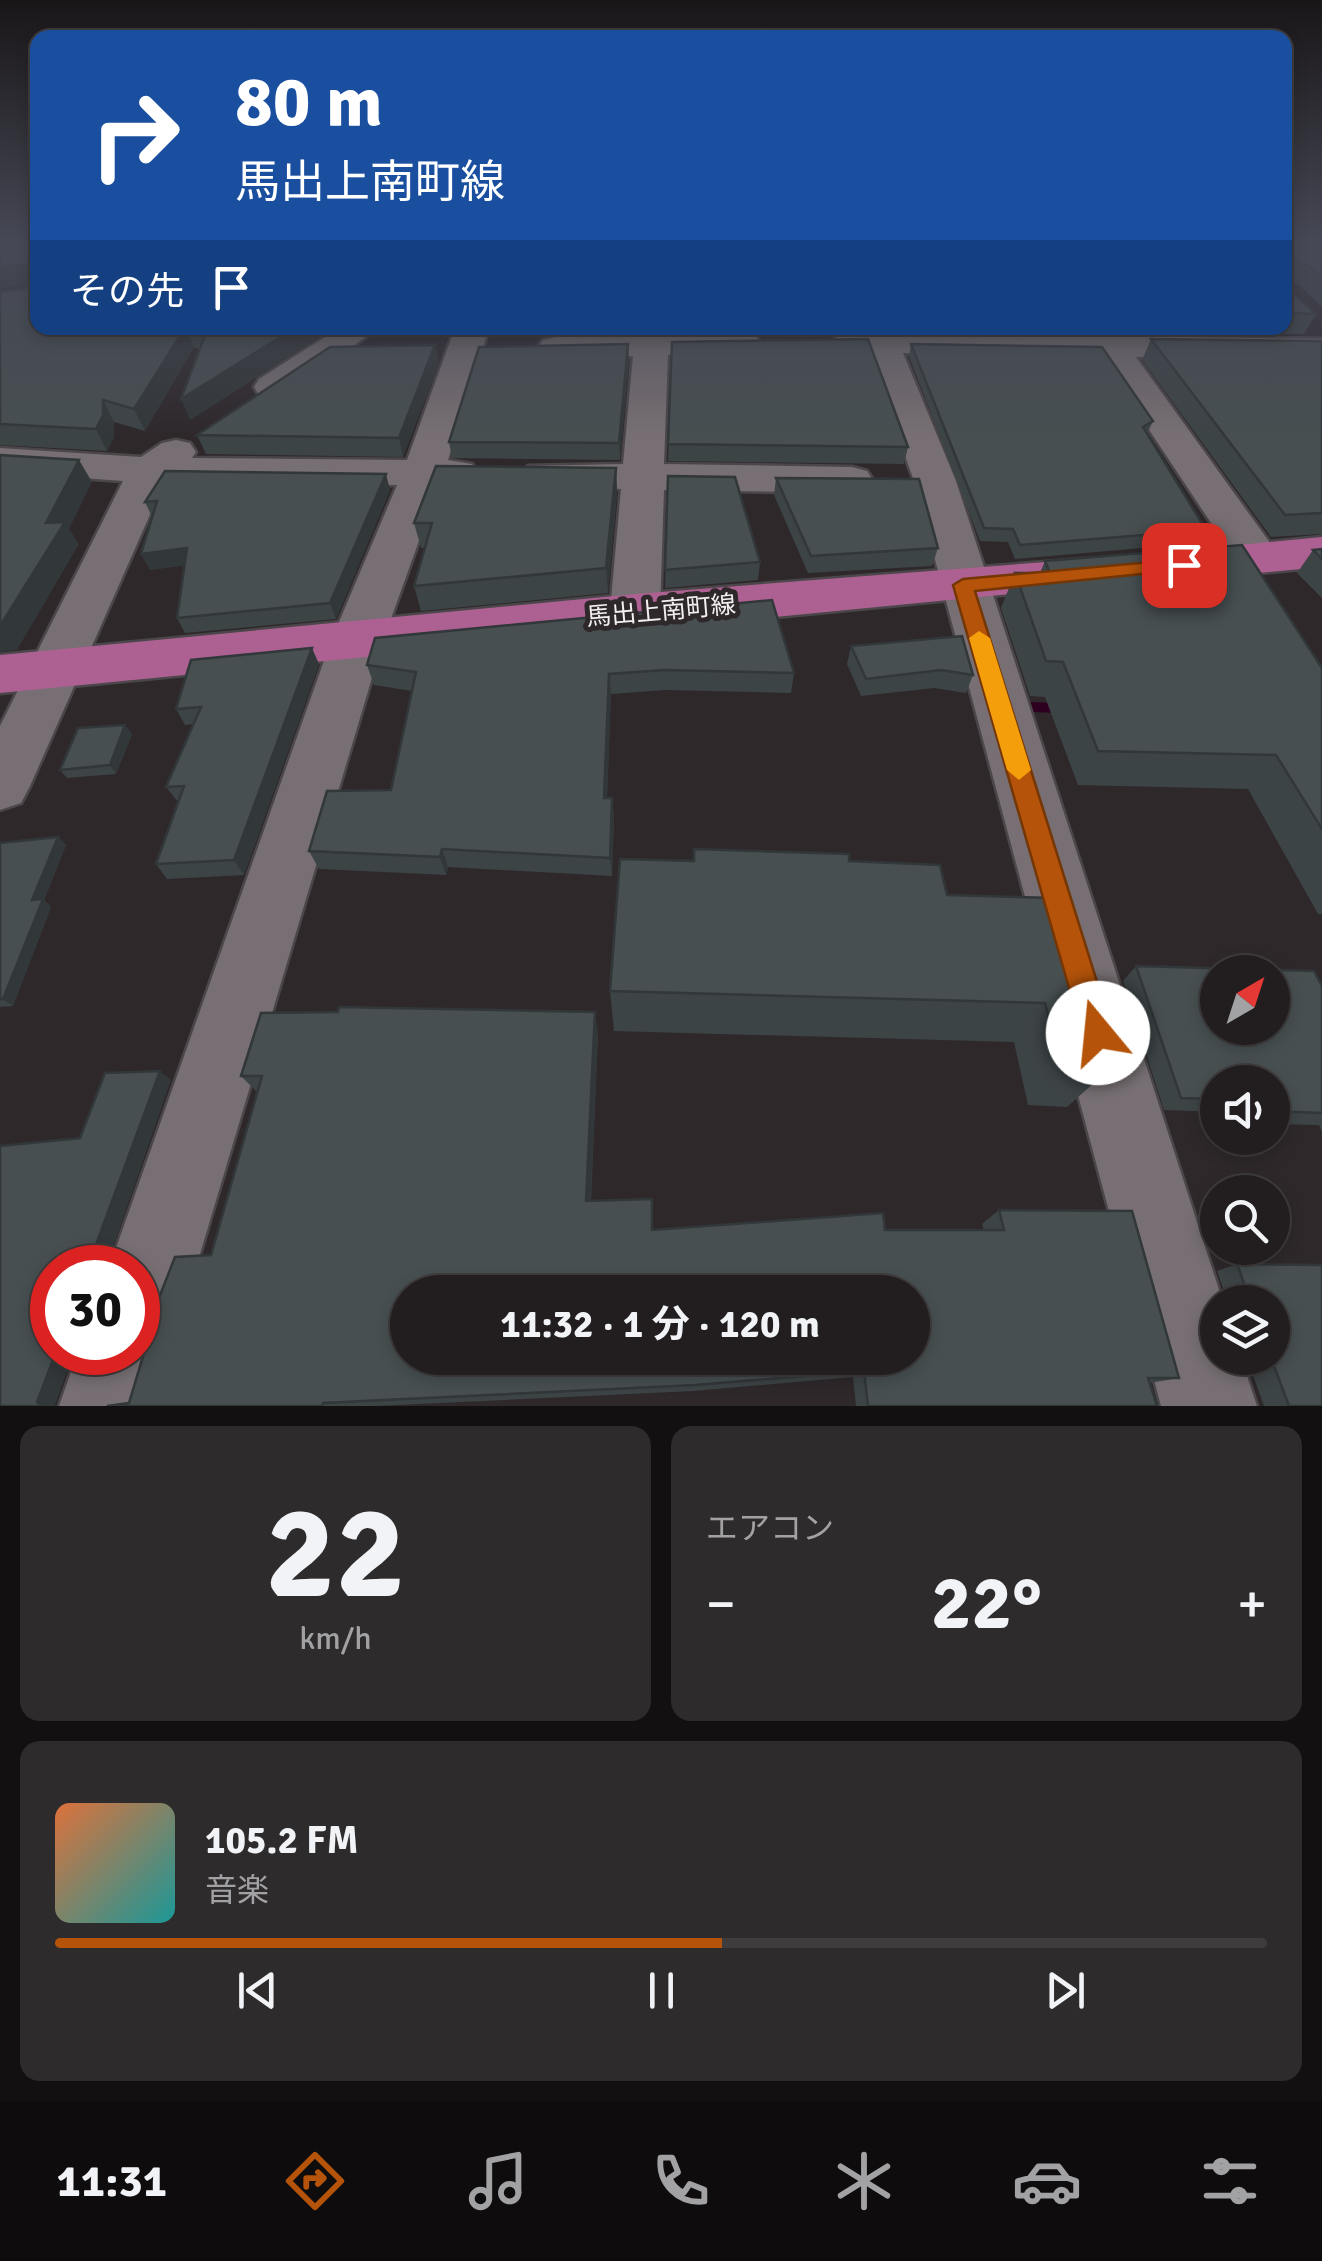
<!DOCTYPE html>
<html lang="ja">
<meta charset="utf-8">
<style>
:root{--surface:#221e20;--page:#2e2b2d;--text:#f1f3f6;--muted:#a2a2a5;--line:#3f3c3e;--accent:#b45309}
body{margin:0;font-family:Signika,"Noto Sans JP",sans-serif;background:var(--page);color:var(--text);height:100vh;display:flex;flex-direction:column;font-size:38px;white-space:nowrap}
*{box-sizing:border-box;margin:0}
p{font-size:32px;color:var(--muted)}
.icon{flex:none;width:55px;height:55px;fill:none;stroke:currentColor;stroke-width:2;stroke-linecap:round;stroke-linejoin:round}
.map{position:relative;height:1406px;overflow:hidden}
.details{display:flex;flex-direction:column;gap:20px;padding:20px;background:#131012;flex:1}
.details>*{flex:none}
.top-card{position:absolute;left:30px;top:30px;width:1262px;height:305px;border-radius:20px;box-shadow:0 5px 15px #0003,0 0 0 2px var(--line);background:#1a4fa0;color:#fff;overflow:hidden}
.needle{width:65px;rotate:39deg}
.tools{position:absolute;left:1200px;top:955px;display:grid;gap:20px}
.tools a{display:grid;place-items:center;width:90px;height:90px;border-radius:50%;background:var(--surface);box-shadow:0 5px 15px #0003,0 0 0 2px var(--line);font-size:50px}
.speed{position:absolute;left:30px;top:1245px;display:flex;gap:20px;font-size:50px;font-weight:700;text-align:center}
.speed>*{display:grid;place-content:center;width:130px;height:130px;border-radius:50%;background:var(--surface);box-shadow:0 5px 15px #0003,0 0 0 2px var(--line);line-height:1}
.speed .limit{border:15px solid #d22;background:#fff;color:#111}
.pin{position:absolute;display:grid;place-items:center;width:85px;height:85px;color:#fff;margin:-42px;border-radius:20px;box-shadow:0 5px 15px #0006}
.me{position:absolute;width:110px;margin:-55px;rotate:343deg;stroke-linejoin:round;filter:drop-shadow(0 0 8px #0008)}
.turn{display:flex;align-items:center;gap:35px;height:210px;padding:0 40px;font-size:45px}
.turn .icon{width:130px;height:130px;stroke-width:2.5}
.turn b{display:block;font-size:70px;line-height:85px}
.then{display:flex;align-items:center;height:95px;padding:0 40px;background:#0003;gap:20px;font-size:38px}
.big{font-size:75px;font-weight:700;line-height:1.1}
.details .tile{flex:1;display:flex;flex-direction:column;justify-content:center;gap:15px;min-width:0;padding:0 35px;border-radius:20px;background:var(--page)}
.details .dial{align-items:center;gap:0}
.dial b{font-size:130px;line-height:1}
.song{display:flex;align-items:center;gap:30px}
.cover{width:120px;height:120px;border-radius:15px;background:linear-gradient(135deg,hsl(20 70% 55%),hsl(180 70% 35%))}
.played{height:10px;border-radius:5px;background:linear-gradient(90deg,var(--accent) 55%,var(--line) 55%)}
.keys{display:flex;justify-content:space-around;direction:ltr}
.heat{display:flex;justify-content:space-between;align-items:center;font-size:55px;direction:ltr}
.details .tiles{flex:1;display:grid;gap:20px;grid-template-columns:1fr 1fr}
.tile:last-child{grid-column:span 2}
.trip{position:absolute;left:390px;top:1275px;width:540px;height:100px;border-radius:50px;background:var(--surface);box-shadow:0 5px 15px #0003,0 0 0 2px var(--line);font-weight:700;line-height:100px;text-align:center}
.tabs{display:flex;height:160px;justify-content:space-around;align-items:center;background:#0e0c0d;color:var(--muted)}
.tabs .icon{width:70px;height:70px}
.tabs .current{color:var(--accent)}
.tabs b{font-size:45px;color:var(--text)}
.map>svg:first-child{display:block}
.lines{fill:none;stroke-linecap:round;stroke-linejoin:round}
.stream{fill:#2e0020;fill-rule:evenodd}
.minor-casing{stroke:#4b4649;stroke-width:5}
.major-casing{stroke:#4b4649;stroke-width:5}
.minor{fill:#776f73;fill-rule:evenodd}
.major{fill:#ad6192;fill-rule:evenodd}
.wall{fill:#3d4446}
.shaded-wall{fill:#323739}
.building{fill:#474f51;stroke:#323739;stroke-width:2.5;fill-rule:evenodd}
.route{fill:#b45309;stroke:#753606;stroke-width:2.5}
.slow{fill:#f59e0b}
.labels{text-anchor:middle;stroke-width:10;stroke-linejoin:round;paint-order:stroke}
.street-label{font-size:25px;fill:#f3eff1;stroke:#2e282b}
</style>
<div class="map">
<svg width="1322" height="1406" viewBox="0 0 1322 1406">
<rect width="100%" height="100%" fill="#2e282b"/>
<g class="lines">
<path class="stream" d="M1027,702L1064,703L1070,708L1064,713L1027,712L1021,707Z"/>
<g class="minor-casing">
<path id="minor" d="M339,328H378L285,395H259L254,387L259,379Z
M455,328H489L448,460L472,464L478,473L472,482L439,485L383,641L183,1311L167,1344L170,1352L155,1406H59L78,1352H138V1268H109L331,641L397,485L164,483L30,786L21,803L0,810V726L123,481L0,472V448L141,457L162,443L176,440L190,443L196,452L192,458L407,460Z
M636,328H668L669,334L744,333L756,336L761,343L756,350L744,353L668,355L664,464L852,467L867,471L873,480L867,489L852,493L664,490L660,611L653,623L635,628L617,623L610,611L621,489L528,484L522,475L528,466L623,464L633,356L555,357L543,354L538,347L543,340L555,337L635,335Z
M860,328H892L895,332L1086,335L1082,328H1115L1121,336L1322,339V359L1136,357L1281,558L1275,568L1258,573L1241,568L1100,356L903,353L956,481L1223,1302H1218V1358H1241L1257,1406H1161L914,481L868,353L838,349L833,342L838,335L861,332Z"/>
</g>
<g class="major-casing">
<path id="major" d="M1322,537V567L1176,581L1159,577L1152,566L1159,555L1176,551Z
M1085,559L1102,563L1109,574L1102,585L0,693V655L635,594Z"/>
</g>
<use href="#minor" class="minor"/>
<use href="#major" class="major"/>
</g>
<path class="wall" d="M38,240V328H333L190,420L200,349L194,347L145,431L114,422V437L107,451L0,445V292L31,287V284L0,288Z
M1285,240H1322V307L1299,285L1292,283V293L1316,314L1304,334L1122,331L1118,328H1285Z
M371,328H454L449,334L374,336Z
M489,328H634L632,331L491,334Z
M670,328H757L672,330Z
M982,328H1080L1079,330Z
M1151,339L1322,341V534L1271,537L1142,360Z
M672,342L908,447L904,464L668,461Z
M911,344L1153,421L1147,434L1206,530L1199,543L1015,559L1008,542L980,541L909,356Z
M435,345L439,363L403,457L206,454L197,435Z
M629,360L620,460L452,458L449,442Z
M616,468L617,493L608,593L421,611L414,586L425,548H421L414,523Z
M668,476L760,562L758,580L665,588Z
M776,478L938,548L932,566L808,573L774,495Z
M390,490L336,619L185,633L177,618L184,565L150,570L141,554L152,517L145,502Z
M1322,549V598L1297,573L1313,550Z
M1045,561L1322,668V914H1318L1248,789L1078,785L1045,697L1030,696L1001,608L1015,573H1040Z
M851,646L973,675L966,693L934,688L861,696L847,664Z
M319,664L244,875L167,879L156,864L178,802L166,787L193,724L185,725L176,709Z
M367,665L794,673L791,693L665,690L611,694L607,798H612L614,817L612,876L448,867L446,875L319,869L309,851L391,790L412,691L374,685Z
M125,725L132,734L116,774L67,778L60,770Z
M58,837L66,845L44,900L51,907L13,1006L0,1007V843Z
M694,861H849L947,895L1106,1072L1067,1107L1028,1105L1014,1042L614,1031L610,991Z
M1136,966L1322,986V1132L1319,1125L1272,1124V1082H1218V1112L1164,1110L1123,981Z
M598,1033L591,1201L652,1230H984L982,1224L999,1210L1179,1378L1150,1383L1157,1406H856L853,1377L693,1391L376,1406H107L129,1403L211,1255L257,1092L241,1076Z
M1237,1264L1322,1265V1406H1264L1247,1358H1272V1302H1228L1217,1271Z"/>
<path class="shaded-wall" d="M31,263L38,283L0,288V267Z
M185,328L194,347L145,431L134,409Z
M295,328H333L190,420L181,399Z
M628,344L629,360L620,460L619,443Z
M435,345L439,363L403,457L399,438Z
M103,400L114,422V437L107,451L96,429Z
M79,460L92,482L69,529L79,544L17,650L0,652V626L46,523Z
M616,468L617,493L608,593L606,568Z
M386,474L390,490L336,619L330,603Z
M187,548L195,564L150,570L141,554Z
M312,648L319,664L244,875L234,860Z
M609,674L611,694L606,817L604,798Z
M125,725L132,734L116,774L110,765Z
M612,798L614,817L612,876L610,858Z
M58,837L66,845L44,900L51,907L13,1006L3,999L32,900Z
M442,849L448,867L446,875L440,857Z
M595,1012L598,1033L590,1215L586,1201Z
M160,1071L171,1080L106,1268H94L90,1261Z
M56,1352H74L55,1405L57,1406H43L37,1402Z"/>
<path class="building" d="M0,240H38V328H185L134,409L103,400V415L96,429L0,424V292L31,287V263L0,267Z
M1285,240H1322V278L1309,266L1296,262L1291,266L1292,293L1316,314L1285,313Z
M188,328H295L181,399L205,335Z
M868,339L908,447L668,444L672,342Z
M1151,339L1322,341V513L1285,515Z
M628,344L619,443L449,442L479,347Z
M911,344L1102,347L1153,421L1143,427L1206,530L1020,545L1013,529L984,528Z
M435,345L399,438L197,435L330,347Z
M0,455L79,460L46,523L65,522L0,626Z
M436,466L616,468L606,568L414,586L432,523H414Z
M165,471L386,474L330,603L177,618L187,548L141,554L157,501L145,502Z
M668,476L735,477L760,562L665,570Z
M776,478L919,479L938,548L811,556Z
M1242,545L1322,668V829L1276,755L1098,751L1063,662L1046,661L1015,573H1050L1045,561Z
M1322,549V559L1313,550Z
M772,600L794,673L665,670L609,674L604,798H612L610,858L442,849L440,857L309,851L327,791L391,790L416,672L367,665L375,638Z
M962,636L973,675L941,670L866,679L851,646Z
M312,648L234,860L156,864L184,786L166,787L201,707L176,709L191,660Z
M125,725L110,765L60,770L78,728Z
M58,837L32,900L43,899L3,999H0V843Z
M694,849L849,854V861L940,865L947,895L1054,898L1106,1072L1062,1070L1045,1003L610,991L620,859L694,861Z
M1136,966L1314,971L1322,986V1113L1272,1111V1082H1218V1099L1181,1098ZM1218,972H1272V1028H1218Z
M339,1007L595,1012L586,1201L652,1199V1230L883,1213L885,1230H1004L999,1210L1132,1211L1179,1378H1148L1157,1406H868L864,1371L695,1385L323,1403L322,1406H107L129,1403L146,1346L144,1336L175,1257L211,1255L262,1076H241L261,1013L338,1012ZM408,1292H912V1358H408Z
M160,1071L90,1261L94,1268H52V1352H56L37,1402L43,1406H0V1146L80,1138L105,1073Z
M1237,1264L1322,1265V1406H1289L1271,1358H1272V1302H1251Z"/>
<linearGradient id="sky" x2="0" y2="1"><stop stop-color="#191618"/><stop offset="0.55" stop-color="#464855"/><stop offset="1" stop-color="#464855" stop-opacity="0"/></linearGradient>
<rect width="1322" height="437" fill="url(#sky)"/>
<path class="route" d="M1184,559L1191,561V569L975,591L1113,1033L1108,1044L1098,1048L1087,1044L1082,1033L953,585L963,579Z"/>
<path class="slow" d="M979,631L990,638L1031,770L1019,780L1007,770L969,638Z"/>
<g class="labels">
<g class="street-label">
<text transform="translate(661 610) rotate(-5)" y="9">馬出上南町線</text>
</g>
</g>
</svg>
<div class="tools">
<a><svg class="needle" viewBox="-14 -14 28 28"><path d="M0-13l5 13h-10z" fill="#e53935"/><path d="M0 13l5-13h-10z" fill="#a2a2a5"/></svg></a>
<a><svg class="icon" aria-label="sound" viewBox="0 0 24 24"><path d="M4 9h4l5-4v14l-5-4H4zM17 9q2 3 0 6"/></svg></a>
<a><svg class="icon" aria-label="search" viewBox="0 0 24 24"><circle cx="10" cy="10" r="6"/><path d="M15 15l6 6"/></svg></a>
<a><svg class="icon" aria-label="layers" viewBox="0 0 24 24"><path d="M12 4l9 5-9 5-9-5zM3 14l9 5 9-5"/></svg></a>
</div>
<div class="speed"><div class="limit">30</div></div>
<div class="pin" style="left:1184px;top:565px;background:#d93025"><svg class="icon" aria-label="arrive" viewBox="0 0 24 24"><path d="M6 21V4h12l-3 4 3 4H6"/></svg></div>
<svg class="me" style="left:1098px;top:1033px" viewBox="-20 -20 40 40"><circle r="19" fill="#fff"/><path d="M0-13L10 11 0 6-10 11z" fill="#b45309"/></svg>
<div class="trip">11:32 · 1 分 · 120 m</div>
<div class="top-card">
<div class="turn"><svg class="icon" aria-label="right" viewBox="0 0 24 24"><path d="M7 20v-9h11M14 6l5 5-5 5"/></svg><div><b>80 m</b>馬出上南町線</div></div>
<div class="then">その先<svg class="icon" aria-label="arrive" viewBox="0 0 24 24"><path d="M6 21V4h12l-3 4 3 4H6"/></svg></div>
</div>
</div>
<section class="details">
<div class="tiles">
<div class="tile dial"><b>22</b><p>km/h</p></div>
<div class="tile"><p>エアコン</p>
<div class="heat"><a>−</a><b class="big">22°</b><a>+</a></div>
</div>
<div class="tile">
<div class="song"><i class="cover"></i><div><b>105.2 FM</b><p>音楽</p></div></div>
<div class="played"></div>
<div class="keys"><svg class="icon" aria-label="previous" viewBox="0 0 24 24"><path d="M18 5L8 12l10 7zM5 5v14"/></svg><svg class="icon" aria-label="pause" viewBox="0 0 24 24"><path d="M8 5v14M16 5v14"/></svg><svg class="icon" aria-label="next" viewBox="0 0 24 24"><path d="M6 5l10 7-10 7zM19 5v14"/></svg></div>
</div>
</div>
</section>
<nav class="tabs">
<b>11:31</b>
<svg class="icon current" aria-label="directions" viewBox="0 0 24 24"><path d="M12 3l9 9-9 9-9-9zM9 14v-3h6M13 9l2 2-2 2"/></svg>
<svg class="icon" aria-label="music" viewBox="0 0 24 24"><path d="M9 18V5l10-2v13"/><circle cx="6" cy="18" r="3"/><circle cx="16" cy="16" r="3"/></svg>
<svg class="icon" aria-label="phone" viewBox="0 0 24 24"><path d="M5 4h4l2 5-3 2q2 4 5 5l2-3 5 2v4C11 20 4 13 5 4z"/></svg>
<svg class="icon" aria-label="climate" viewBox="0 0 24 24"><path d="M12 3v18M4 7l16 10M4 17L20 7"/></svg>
<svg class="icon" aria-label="car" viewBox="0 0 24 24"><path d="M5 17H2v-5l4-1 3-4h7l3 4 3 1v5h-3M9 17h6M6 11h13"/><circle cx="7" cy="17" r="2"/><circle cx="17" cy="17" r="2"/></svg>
<svg class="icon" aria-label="filters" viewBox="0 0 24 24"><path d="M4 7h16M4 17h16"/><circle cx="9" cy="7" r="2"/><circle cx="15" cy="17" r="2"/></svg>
</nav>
